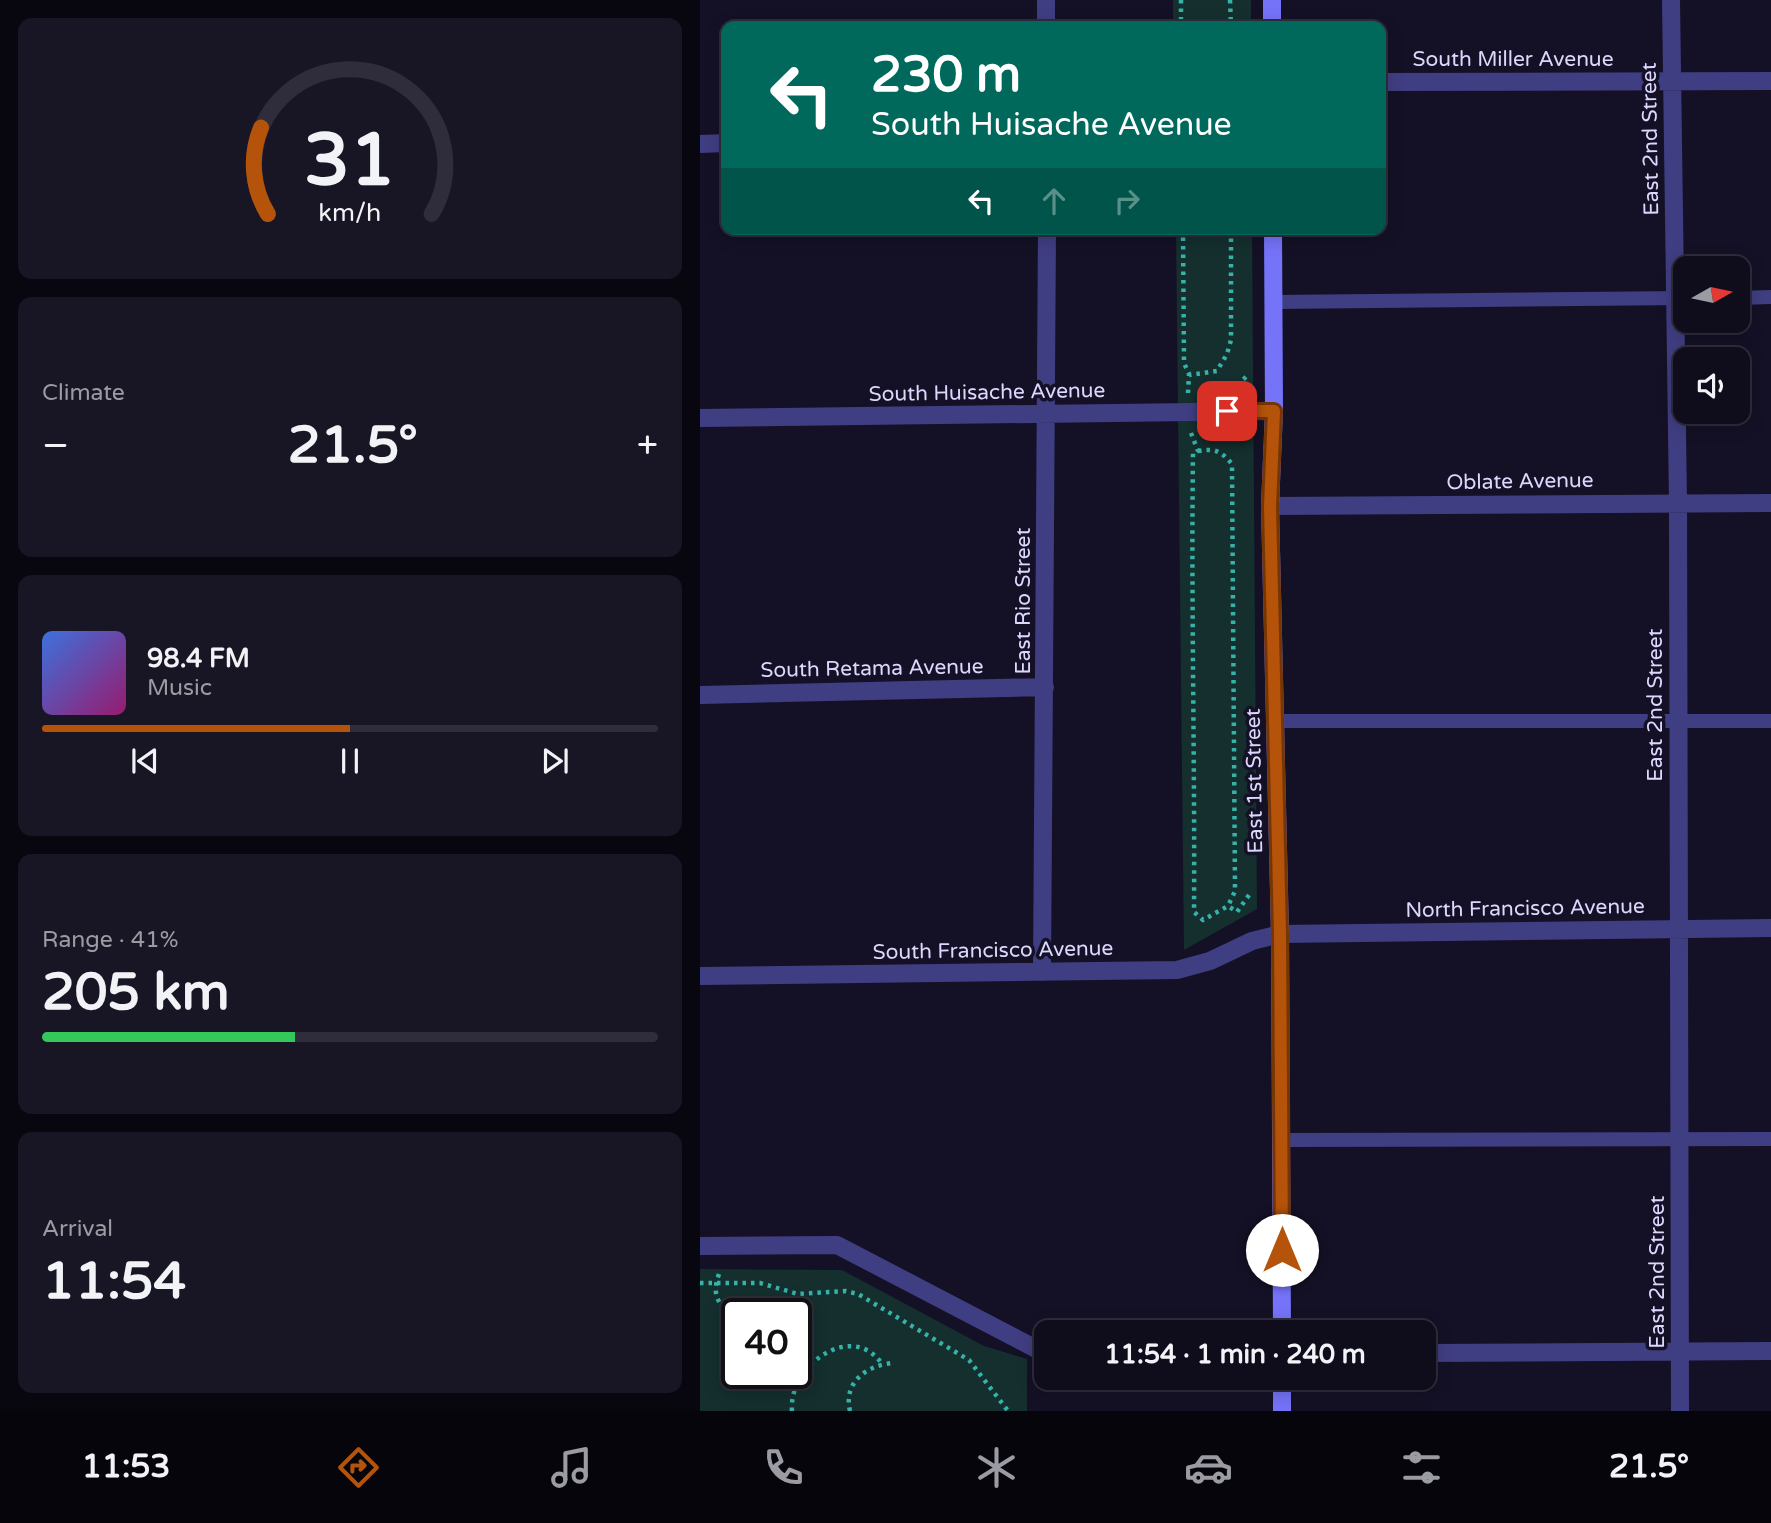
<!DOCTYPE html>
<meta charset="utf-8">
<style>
:root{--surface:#0f0d1c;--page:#181625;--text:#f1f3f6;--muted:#9b9ca3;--line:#2f2d3b;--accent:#b45309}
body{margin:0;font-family:"Varela Round",sans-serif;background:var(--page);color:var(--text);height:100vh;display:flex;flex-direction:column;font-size:26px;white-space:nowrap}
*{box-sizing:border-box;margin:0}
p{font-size:23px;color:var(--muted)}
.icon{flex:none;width:38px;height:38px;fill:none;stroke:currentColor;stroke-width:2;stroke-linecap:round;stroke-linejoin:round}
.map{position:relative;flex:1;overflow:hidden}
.details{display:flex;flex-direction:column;gap:18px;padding:18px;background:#08070f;width:700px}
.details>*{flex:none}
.banner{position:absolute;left:21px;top:21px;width:665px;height:214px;border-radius:14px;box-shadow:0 4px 18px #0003,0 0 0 2px var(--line);background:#00695c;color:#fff;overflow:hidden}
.needle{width:46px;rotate:81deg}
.fabs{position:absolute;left:973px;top:256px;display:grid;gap:14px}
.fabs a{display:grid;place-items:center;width:77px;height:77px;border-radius:14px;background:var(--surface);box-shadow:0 4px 18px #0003,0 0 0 2px var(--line);font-size:35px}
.speed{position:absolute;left:21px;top:1298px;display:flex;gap:14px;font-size:35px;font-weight:700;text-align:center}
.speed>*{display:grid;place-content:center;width:91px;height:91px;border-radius:50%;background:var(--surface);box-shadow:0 4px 18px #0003,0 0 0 2px var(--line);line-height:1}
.speed .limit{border:4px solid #111;border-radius:10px;background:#fff;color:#111}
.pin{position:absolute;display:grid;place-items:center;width:60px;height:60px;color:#fff;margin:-30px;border-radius:14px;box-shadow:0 4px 10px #0006}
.me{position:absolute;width:77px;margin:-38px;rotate:0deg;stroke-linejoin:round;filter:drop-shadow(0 0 5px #0008)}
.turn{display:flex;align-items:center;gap:24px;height:147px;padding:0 35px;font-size:32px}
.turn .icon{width:91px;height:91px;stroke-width:2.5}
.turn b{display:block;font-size:49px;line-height:60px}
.lanes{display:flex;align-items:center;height:66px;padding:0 35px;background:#0003;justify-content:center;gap:35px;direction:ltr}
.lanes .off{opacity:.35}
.big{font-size:52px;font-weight:700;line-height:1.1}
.details .widget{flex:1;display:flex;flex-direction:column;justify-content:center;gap:10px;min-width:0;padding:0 24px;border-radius:14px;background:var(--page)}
.details .dial{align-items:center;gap:0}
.dial svg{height:182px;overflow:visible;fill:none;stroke:var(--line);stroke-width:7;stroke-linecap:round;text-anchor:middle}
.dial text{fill:var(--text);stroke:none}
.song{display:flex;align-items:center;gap:21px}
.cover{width:84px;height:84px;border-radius:10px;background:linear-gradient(135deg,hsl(220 70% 55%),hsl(320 70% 35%))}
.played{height:7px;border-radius:4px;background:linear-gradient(90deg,var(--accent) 50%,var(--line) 50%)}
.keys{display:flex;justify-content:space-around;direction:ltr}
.heat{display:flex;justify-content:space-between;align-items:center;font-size:38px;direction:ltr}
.charge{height:10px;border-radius:5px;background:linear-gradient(90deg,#34c759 41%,var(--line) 0)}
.trip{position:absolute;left:334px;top:1320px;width:402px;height:70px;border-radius:14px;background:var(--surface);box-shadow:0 4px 18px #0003,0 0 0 2px var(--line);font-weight:700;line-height:70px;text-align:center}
.dock{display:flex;height:112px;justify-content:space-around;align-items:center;background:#06050b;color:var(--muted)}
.dock .icon{width:49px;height:49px}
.dock .selected{color:var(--accent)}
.dock b{font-size:32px;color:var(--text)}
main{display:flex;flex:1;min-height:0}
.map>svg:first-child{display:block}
.green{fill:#142f2e;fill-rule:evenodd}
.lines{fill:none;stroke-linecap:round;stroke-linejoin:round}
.path{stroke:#36b2a9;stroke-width:4.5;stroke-dasharray:3.5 5;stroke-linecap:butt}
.lane{stroke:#403e82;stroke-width:14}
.street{stroke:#403e82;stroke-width:18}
.secondary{stroke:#7573f8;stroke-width:18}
.route-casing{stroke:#753606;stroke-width:18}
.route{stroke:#b45309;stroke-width:12}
.labels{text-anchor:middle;stroke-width:7;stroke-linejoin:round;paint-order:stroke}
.street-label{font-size:21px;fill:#dbd7fd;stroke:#141126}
</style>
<main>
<section class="details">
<div class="widget dial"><svg viewBox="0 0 100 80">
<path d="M14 69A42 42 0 1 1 86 69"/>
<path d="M14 69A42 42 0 0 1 11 31" stroke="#b45309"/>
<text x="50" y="56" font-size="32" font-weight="700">31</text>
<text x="50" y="72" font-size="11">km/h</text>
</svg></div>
<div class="widget"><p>Climate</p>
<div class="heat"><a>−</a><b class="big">21.5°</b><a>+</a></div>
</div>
<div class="widget">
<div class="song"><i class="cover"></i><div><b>98.4 FM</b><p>Music</p></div></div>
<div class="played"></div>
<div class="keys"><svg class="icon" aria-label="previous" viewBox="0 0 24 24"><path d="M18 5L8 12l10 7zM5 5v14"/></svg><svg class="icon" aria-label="pause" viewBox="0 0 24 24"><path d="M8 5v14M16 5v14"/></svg><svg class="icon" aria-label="next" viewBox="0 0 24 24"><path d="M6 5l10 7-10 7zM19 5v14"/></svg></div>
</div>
<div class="widget"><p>Range · 41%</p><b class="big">205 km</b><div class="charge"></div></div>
<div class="widget"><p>Arrival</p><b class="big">11:54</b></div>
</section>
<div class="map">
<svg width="1071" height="1411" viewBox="0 0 1071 1411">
<rect width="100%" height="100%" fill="#141126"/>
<path class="green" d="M473,0H551V26H473Z
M476,229H552L557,909L484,950Z
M0,1269L142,1270L284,1346L327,1359V1411H0ZM96,1314V1374H37V1314Z"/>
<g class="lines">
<path class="path" d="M481,0V26
M530,0L531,26
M483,229L484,363L489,374
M531,391L547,376
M488,393L489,375L517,371L527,354L531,340V229
M491,433L498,451L493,453C491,606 495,759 494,912L503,920L528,906L537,912L549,895
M498,451C515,448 521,451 532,464L535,891L528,906
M19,1274C12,1294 17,1299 28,1316
M0,1283H60L98,1294L145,1291L158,1294L269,1360L308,1411
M92,1411C88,1366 152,1320 182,1364
M150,1411C143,1382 167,1365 193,1363"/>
<path class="lane" d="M1038,298L1071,297
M573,302L985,298
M575,721H1071
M582,1140L1071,1139"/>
<path class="street" d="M346,0V26
M971,0L978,502L980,1411
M681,82L1071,81
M0,144L26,143
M0,418L574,411
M570,506L1071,503
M0,695L345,687
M342,972L347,229
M0,976L477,970L510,961L552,941L580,934L1071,928
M0,1246L137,1245L346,1354
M724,1353L1071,1351"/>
<path class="secondary" d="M572,0V26
M573,229L574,411L570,506L580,934L582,1332
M582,1411V1377"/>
</g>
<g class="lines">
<g class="route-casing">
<path id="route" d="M527,411H574L570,506L580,934L582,1250"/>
</g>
<use href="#route" class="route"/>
</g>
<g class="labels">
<g class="street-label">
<text x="813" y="66">South Miller Avenue</text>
<text transform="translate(950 139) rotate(-91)" y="7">East 2nd Street</text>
<text transform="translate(287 392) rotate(-1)" y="7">South Huisache Avenue</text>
<text transform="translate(820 481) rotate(-1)" y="7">Oblate Avenue</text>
<text transform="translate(323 601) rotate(-90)" y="7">East Rio Street</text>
<text transform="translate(172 668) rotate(-1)" y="7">South Retama Avenue</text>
<text transform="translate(955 705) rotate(-90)" y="7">East 2nd Street</text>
<text transform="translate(554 781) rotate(-91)" y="7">East 1st Street</text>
<text transform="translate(825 908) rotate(-1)" y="7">North Francisco Avenue</text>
<text transform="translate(293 950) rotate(-1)" y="7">South Francisco Avenue</text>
<text transform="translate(957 1272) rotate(-90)" y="7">East 2nd Street</text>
</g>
</g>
</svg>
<div class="fabs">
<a><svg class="needle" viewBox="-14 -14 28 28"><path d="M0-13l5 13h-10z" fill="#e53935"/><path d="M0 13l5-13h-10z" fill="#9b9ca3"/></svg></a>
<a><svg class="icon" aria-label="sound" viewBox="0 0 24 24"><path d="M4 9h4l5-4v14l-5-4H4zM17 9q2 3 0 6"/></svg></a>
</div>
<div class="speed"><div class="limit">40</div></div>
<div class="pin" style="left:527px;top:411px;background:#d93025"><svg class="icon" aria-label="arrive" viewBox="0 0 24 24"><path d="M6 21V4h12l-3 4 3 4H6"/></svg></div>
<svg class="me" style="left:582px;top:1250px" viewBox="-20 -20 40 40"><circle r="19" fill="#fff"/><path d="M0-13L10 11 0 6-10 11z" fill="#b45309"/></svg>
<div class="trip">11:54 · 1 min · 240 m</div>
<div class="banner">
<div class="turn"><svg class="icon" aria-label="left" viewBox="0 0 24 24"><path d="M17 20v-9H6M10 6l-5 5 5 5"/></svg><div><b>230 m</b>South Huisache Avenue</div></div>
<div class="lanes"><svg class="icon" aria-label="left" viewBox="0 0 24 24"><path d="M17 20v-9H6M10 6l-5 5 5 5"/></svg><svg class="icon off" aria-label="ahead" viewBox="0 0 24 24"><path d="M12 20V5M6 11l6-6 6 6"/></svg><svg class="icon off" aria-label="right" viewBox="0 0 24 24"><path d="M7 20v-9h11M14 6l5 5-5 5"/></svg></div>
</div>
</div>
</main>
<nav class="dock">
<b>11:53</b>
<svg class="icon selected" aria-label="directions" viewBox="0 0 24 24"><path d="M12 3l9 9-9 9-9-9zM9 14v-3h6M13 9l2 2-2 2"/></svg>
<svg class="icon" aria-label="music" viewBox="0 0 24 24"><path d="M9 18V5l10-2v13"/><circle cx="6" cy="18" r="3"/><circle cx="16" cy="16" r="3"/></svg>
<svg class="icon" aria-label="phone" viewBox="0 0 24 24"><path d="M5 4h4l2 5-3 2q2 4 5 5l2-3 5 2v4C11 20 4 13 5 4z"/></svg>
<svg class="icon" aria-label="climate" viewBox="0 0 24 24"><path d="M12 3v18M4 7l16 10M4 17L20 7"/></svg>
<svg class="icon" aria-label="car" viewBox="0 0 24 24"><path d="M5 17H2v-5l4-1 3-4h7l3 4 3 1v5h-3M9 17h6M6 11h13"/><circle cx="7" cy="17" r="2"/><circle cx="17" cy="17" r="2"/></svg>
<svg class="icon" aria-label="filters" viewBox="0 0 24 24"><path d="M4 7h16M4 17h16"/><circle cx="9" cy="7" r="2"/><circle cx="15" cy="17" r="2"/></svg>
<b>21.5°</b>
</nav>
